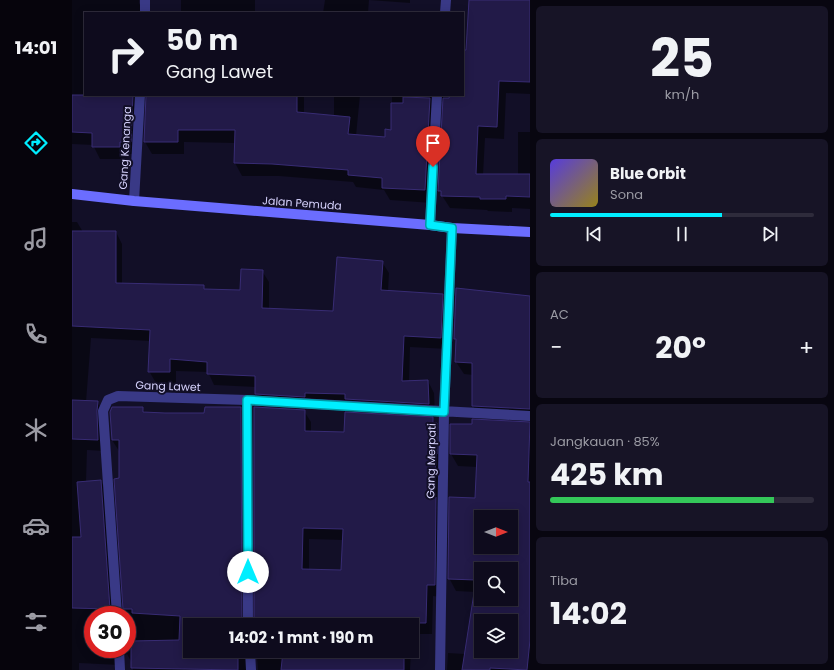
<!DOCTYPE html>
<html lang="id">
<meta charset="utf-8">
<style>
:root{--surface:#0e0b1d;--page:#171426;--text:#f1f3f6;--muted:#9b9ba4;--line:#2e2b3b;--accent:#0ef}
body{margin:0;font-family:Poppins,sans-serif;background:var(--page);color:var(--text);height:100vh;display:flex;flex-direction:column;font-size:15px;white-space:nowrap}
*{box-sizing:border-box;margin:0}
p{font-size:13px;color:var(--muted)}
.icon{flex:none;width:22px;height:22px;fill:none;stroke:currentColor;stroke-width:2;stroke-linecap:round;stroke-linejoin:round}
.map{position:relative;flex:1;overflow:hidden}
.details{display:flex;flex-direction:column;gap:6px;padding:6px;background:#080610;width:304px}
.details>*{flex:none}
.guide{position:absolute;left:12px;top:12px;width:380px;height:84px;border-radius:0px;box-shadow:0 2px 10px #0003,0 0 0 1px var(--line);background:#0e0b1d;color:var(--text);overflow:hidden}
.needle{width:26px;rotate:90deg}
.fabs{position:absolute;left:402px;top:510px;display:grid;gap:8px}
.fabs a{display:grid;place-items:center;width:44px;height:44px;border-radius:0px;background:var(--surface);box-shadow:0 2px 10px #0003,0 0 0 1px var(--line);font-size:20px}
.speed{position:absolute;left:12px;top:606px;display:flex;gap:8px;font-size:20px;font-weight:700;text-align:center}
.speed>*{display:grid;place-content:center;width:52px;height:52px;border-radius:50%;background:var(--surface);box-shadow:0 2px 10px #0003,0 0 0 1px var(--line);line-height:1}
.speed .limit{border:6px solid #d22;background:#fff;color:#111}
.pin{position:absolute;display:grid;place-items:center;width:34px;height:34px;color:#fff;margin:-41px -17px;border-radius:50% 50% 50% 0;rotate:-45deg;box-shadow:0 0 4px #0007}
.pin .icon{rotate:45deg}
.me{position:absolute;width:44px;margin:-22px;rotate:0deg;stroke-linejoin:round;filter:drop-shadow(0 0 3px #0008)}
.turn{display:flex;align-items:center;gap:14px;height:84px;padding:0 16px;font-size:18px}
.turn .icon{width:52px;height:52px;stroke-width:2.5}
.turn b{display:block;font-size:28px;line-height:34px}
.big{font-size:30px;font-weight:700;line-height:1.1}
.details .tile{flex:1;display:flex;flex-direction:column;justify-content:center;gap:6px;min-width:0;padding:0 14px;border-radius:6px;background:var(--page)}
.details .dial{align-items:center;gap:0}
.dial b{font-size:52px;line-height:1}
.song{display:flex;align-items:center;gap:12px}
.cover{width:48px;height:48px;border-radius:6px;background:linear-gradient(135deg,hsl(250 70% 55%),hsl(50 70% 35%))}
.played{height:4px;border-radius:2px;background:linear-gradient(90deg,var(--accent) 65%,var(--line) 65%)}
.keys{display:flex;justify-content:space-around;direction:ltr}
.heat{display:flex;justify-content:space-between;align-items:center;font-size:22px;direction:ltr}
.charge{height:6px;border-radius:3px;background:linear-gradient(90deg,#34c759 85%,var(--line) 0)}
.trip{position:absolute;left:111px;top:618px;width:236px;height:40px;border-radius:0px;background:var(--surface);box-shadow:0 2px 10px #0003,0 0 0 1px var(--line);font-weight:700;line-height:40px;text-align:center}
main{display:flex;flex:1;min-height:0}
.menu{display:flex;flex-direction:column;width:72px;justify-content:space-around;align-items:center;background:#06040c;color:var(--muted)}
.menu .icon{width:28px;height:28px}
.menu .current{color:var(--accent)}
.menu b{font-size:18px;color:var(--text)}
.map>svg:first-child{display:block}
.shadow{fill:#0007;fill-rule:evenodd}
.building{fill:#221a48;stroke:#382c74;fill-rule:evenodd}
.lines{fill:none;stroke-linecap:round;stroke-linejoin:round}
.street{stroke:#393986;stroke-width:10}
.secondary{stroke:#6b6dff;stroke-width:10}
.route-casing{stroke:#009ba6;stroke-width:10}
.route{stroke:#0ef;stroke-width:7}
.labels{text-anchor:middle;stroke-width:4;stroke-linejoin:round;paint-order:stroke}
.street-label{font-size:11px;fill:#d8d4ff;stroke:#120f27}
</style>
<main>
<nav class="menu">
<b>14:01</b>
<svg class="icon current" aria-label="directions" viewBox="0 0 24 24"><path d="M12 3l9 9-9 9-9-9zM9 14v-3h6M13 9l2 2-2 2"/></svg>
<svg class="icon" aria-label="music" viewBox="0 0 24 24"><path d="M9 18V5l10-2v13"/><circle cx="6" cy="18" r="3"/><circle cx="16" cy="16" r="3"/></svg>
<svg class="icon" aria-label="phone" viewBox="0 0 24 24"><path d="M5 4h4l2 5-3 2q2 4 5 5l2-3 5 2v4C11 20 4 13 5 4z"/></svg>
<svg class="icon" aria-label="climate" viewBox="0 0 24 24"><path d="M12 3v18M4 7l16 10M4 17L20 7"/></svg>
<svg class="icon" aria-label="car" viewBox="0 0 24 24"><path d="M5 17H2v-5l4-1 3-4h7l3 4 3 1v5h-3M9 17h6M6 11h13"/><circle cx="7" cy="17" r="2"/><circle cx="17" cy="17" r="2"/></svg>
<svg class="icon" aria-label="filters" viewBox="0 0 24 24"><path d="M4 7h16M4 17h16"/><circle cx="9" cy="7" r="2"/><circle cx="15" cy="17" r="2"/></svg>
</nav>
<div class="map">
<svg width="458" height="670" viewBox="0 0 458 670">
<rect width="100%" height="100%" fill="#120f27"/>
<path class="shadow" d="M0,0H67V3L72,13H13V95H232V113L262,116V95H288L284,136L314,138L320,131V95H391V51H395L398,0H458V94L434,93L432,139L413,138L411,175H446V132H458V209L440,208V212L416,211L415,210L378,208L367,191L372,101L369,102L360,203L318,200L312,190L284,187L281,182L207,176H170L163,163V143L112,142V154H80L73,142L75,101L72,102L66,154H55V159H28L21,145L0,144Z
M109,0H183V13H109Z
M253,0H338V3L297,0L296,13H251Z
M0,222H5L11,232H44L50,244V284L131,286L134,290L169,291L190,271L197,282V310L261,313L310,262L317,273L316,291L370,295L377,307L375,349L338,347L337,382L356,381L362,393L363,415L191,405L184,394V387L142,385L136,372L104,371V384L84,383L77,371L78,341L19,338L14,402H25L32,414V451L15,450L14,482L29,481L35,493L44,615H21V649H55V615H52L43,480L48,479L47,451L40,440L70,408L74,413L133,414L168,408L175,419L176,625H118V651H339L338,670H186L185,657H181L178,670H61L60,663L55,654L48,657L47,665L7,663V670H0Z
M458,296V421L408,418L401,406V375L392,374L384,362L385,342L383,339Z
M232,411L239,422V432L273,433L360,418L371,436L369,597L361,596L360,634H340V625H183ZM237,539L271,540L270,572L237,570Z
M401,420L458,423V670H375L376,653L393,654L403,592L384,591L377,578L404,499L405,467L386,466L379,454L401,425ZM409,517H439V547H409ZM409,569H439V599H409ZM409,621H439V651H409Z"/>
<path class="building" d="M397,0H458V82L427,81L425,127L406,126L404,174H458V197L434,196V199H408V197L369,196V191H366L371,98H377L378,95H391V50H394Z
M0,95H61L59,142H48V147H20V133L0,132Z
M74,95H225V112L278,117L276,134L313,137V129L319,130V103H331V97L358,98L353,190L310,188V178L276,175V170L200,164L162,163L163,130H106V142H72Z
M0,231H44V283L132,285V289L168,290L169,269L191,270L190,308L261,311L265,257L311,261L309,290L371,294L369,338L332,336L330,381L356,380L357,404L273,399V394L233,393V397L183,394V376L135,374V362L98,359V372H76L78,330L0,326Z
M384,288L458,296V409L400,406V363L383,362L384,339H382Z
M0,400L26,401L25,411L26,440L0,439Z
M40,407H71V412L93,413H132L133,407H169L170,625H118V651H166V670L59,668V641L107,640L108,616L60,613V609H51L42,479L47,478V440H40L38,412Z
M182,407L233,410V431L272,432L273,412L361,417V423H365V454H364L362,497H364L363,585H355L354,623H333V625H182ZM231,528L271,529L269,570L230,569Z
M400,419L458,422L456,482H458V640L455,670L418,668V670H390L404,580L376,579L377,497L403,498L405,455L378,454V424H400ZM409,517H439V547H409ZM409,569H439V599H409ZM409,621H439V651H409Z
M29,480L38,609L0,608V537H9L5,482Z
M211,651H332V670H209Z"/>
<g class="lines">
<path class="street" d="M73,13V0
M373,13L374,0
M62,201L68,95
M358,225L365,95
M175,400L176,625
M45,615L31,411L36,400L46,396L175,400L458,416
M47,649L48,670
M178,651L179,670
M368,670L372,412L380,228"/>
<path class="secondary" d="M0,194L62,201L358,225L380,228L458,232"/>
</g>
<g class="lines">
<g class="route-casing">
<path id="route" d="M176,572L175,400L372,412L380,228L358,225L361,167"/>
</g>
<use href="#route" class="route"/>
</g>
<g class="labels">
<g class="street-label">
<text transform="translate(53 148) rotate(-87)" y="4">Gang Kenanga</text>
<text transform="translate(230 203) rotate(4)" y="4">Jalan Pemuda</text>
<text transform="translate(96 386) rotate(2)" y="4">Gang Lawet</text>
<text transform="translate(359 461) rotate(-89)" y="4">Gang Merpati</text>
</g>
</g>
</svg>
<div class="fabs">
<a><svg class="needle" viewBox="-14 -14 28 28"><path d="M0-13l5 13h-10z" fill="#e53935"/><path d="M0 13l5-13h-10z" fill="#9b9ba4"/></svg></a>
<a><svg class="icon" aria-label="search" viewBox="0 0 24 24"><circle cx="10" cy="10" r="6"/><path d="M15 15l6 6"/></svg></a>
<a><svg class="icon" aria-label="layers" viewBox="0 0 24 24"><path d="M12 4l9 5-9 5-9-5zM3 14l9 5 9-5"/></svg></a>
</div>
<div class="speed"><div class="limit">30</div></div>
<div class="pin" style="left:361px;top:167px;background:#d93025"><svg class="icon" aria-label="arrive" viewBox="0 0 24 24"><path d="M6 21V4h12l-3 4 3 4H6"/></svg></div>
<svg class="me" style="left:176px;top:572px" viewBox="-20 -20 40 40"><circle r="19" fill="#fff"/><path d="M0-13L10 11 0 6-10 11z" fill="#0ef"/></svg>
<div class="trip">14:02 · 1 mnt · 190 m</div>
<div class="guide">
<div class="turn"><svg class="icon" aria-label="right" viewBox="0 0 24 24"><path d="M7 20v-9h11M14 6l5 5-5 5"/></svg><div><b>50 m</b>Gang Lawet</div></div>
</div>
</div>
<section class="details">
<div class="tile dial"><b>25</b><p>km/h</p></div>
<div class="tile">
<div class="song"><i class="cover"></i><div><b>Blue Orbit</b><p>Sona</p></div></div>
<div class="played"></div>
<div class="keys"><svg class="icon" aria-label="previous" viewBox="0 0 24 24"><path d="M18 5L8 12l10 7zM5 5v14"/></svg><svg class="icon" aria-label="pause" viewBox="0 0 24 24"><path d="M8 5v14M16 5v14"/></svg><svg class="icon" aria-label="next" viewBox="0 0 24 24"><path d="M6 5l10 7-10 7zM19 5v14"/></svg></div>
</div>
<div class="tile"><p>AC</p>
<div class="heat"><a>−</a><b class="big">20°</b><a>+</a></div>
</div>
<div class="tile"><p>Jangkauan · 85%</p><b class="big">425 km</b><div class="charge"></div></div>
<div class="tile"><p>Tiba</p><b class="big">14:02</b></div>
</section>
</main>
